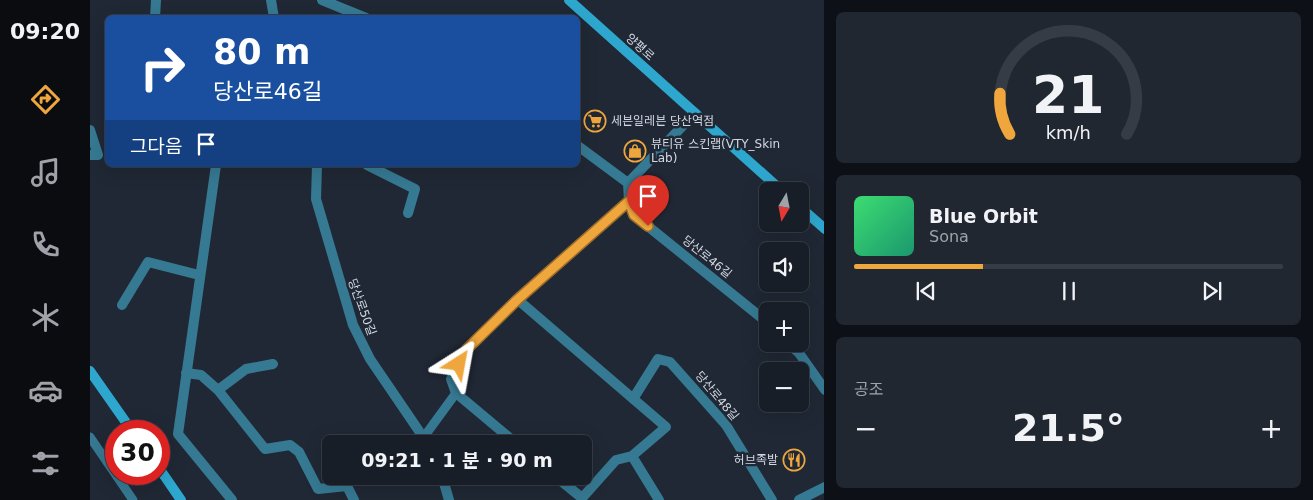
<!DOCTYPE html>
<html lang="ko">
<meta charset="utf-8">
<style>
:root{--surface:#181e28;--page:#212730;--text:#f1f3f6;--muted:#9fa2a8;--line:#363c45;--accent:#efa73d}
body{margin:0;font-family:"DejaVu Sans","Noto Sans KR",sans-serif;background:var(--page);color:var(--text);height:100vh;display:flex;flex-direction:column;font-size:19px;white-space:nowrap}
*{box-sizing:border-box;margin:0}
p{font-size:16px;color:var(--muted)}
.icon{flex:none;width:28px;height:28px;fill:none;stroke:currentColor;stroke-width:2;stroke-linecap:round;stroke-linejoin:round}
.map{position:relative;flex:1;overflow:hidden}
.details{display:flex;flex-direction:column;gap:12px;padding:12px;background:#0d1016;width:489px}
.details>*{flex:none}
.top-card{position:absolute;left:15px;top:15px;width:475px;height:152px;border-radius:8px;box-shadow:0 5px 20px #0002,0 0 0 1px var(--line);background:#1a4fa0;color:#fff;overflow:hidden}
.needle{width:32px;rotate:190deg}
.buttons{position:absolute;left:669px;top:182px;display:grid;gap:10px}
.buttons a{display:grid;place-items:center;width:50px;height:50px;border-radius:8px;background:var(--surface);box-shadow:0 5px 20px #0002,0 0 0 1px var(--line);font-size:25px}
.speed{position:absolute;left:15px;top:420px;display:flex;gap:10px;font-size:25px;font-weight:700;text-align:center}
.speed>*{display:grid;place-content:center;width:65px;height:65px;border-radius:50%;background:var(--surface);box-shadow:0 5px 20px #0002,0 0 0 1px var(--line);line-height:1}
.speed .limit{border:8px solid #d22;background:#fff;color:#111}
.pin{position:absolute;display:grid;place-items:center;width:42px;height:42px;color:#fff;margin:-51px -21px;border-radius:50% 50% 50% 0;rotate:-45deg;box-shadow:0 0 5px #0007}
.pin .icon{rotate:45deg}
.me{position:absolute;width:55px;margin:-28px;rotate:34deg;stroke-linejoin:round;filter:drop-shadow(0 0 4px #0008)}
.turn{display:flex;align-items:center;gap:18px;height:105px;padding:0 25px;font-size:22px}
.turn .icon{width:65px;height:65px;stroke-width:2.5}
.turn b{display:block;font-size:35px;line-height:42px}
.then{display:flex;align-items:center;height:48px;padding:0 25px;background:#0003;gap:10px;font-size:19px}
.big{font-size:38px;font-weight:700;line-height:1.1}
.details .tile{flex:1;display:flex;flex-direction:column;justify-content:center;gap:8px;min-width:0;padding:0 18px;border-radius:8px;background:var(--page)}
.details .dial{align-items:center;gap:0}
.dial svg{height:130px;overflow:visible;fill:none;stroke:var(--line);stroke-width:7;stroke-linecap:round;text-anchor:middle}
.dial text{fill:var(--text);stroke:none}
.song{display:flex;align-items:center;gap:15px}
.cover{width:60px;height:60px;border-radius:8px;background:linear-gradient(135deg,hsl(140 70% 55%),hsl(160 70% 35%))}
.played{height:5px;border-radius:2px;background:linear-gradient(90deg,var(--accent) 30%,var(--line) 30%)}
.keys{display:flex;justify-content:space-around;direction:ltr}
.heat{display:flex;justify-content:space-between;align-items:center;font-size:28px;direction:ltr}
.trip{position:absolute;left:232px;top:435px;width:270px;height:50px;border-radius:8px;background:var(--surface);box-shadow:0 5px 20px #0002,0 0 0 1px var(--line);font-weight:700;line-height:50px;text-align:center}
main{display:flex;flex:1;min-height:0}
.tab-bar{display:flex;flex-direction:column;width:90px;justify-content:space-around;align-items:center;background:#0a0c10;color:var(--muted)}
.tab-bar .icon{width:35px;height:35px}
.tab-bar .current{color:var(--accent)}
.tab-bar b{font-size:22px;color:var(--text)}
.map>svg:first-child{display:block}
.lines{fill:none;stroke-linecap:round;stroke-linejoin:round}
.lane{stroke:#367992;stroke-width:9}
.street{stroke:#367992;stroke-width:10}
.secondary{stroke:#2ea7ce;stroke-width:10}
.route-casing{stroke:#9b6d28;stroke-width:12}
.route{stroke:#efa73d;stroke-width:9}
.labels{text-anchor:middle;stroke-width:5;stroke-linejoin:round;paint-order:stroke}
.street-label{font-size:12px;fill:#d3d8e1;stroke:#202835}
.poi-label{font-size:12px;fill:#d3d8e1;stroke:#202835;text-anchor:start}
</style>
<main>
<nav class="tab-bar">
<b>09:20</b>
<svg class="icon current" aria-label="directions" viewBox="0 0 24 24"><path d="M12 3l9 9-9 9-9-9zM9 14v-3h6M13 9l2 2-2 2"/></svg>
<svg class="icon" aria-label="music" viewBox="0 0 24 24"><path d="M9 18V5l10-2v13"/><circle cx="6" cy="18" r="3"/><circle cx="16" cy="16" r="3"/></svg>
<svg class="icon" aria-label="phone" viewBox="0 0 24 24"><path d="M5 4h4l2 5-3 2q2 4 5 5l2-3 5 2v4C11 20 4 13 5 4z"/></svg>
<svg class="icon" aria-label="climate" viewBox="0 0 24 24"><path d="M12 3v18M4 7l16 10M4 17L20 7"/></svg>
<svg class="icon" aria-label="car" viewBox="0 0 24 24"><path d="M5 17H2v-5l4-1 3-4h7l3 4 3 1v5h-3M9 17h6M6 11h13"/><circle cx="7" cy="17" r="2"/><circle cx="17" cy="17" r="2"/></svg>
<svg class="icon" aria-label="filters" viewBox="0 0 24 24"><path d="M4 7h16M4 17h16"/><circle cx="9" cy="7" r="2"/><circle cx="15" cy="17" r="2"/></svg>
</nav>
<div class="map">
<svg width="735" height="500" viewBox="0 0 735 500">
<rect width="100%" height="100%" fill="#202835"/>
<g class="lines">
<path class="lane" d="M0,437L43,500
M331,441L366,393"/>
<path class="street" d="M181,0L184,18
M232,0L276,18
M65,18L66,0
M0,130L8,155H0
M488,146L538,183L539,201L544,215L678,323
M126,165L88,434L142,500
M227,165L226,199L263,325L280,359L329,431L333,444
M277,165L325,189L318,213
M538,183L605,113
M427,299L576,427L542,456L569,500
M32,305L58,262L109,275
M699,344L709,353L735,390
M96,373L111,375L128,390L156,369L183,364
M128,390L175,449L200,445L209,452L228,489L257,486L264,500
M543,399L568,359L580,362L636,425L682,500
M427,444L366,393L361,379L377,349L427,299L539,201
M352,476L359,500
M465,476L492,498L526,460L542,456
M709,500L735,487"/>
<path class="secondary" d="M479,0L692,191
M710,207L735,229
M0,371L42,431
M69,468L91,500"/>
</g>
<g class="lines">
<g class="route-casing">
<path id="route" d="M369,364L377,349L427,300L539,201L544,215L558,226"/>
</g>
<use href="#route" class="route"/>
</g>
<defs>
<g id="supermarket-ring" transform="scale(1.125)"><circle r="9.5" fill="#202835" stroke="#efa73d" stroke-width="1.5"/><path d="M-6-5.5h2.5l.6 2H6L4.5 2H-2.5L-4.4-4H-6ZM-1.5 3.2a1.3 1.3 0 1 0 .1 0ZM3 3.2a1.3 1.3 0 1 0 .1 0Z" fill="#efa73d"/></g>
<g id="shop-ring" transform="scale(1.125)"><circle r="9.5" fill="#202835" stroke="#efa73d" stroke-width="1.5"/><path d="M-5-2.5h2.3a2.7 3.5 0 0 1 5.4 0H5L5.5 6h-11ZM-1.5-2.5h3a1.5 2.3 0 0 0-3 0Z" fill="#efa73d"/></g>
<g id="restaurant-ring" transform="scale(1.125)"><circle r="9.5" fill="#202835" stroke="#efa73d" stroke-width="1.5"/><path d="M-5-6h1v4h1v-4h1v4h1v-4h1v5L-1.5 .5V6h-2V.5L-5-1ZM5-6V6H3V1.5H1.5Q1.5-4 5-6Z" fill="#efa73d"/></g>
</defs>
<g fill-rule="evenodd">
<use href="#supermarket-ring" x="505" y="121"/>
<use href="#shop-ring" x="545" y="151"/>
<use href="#restaurant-ring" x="704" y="460"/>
</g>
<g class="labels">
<g class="street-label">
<text transform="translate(550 47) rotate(42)" y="4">양평로</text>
<text transform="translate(617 257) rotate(39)" y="4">당산로46길</text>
<text transform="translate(272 307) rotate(70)" y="4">당산로50길</text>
<text transform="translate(627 396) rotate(50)" y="4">당산로48길</text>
</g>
<g class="poi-label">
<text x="521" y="125">세븐일레븐 당산역점</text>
<text x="561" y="148">뷰티유 스킨랩(VTY_Skin<tspan x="561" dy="14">Lab)</tspan></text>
<text x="688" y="464" text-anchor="end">허브족발</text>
</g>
</g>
</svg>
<div class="buttons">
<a><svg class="needle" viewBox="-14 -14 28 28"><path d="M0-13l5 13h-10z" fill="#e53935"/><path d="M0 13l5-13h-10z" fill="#9fa2a8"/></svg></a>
<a><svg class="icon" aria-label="sound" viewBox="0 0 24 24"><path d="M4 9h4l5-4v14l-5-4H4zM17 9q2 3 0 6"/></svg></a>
<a>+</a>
<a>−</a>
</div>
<div class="speed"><div class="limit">30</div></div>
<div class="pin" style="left:558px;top:226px;background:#d93025"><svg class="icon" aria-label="arrive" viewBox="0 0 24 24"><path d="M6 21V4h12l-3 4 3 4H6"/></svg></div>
<svg class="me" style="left:369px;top:364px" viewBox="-20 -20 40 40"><path d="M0-17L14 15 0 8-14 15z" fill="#efa73d" stroke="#fff" stroke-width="4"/></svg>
<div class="trip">09:21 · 1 분 · 90 m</div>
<div class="top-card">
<div class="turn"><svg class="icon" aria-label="right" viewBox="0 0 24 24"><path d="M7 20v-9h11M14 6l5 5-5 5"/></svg><div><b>80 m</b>당산로46길</div></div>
<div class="then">그다음<svg class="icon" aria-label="arrive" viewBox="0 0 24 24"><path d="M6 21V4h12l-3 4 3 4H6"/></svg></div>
</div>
</div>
<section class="details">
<div class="tile dial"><svg viewBox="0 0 100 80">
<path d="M14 69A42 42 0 1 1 86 69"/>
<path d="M14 69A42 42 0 0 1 8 44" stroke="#efa73d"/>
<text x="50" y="56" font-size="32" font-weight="700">21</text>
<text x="50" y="72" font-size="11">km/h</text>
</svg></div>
<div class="tile">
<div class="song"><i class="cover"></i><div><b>Blue Orbit</b><p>Sona</p></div></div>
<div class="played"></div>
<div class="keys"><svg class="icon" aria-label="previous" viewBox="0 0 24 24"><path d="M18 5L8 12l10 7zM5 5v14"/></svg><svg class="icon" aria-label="pause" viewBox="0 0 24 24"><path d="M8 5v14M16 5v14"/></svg><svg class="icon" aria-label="next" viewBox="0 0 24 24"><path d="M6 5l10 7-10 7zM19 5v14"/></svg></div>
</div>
<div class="tile"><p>공조</p>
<div class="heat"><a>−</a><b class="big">21.5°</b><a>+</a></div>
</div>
</section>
</main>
